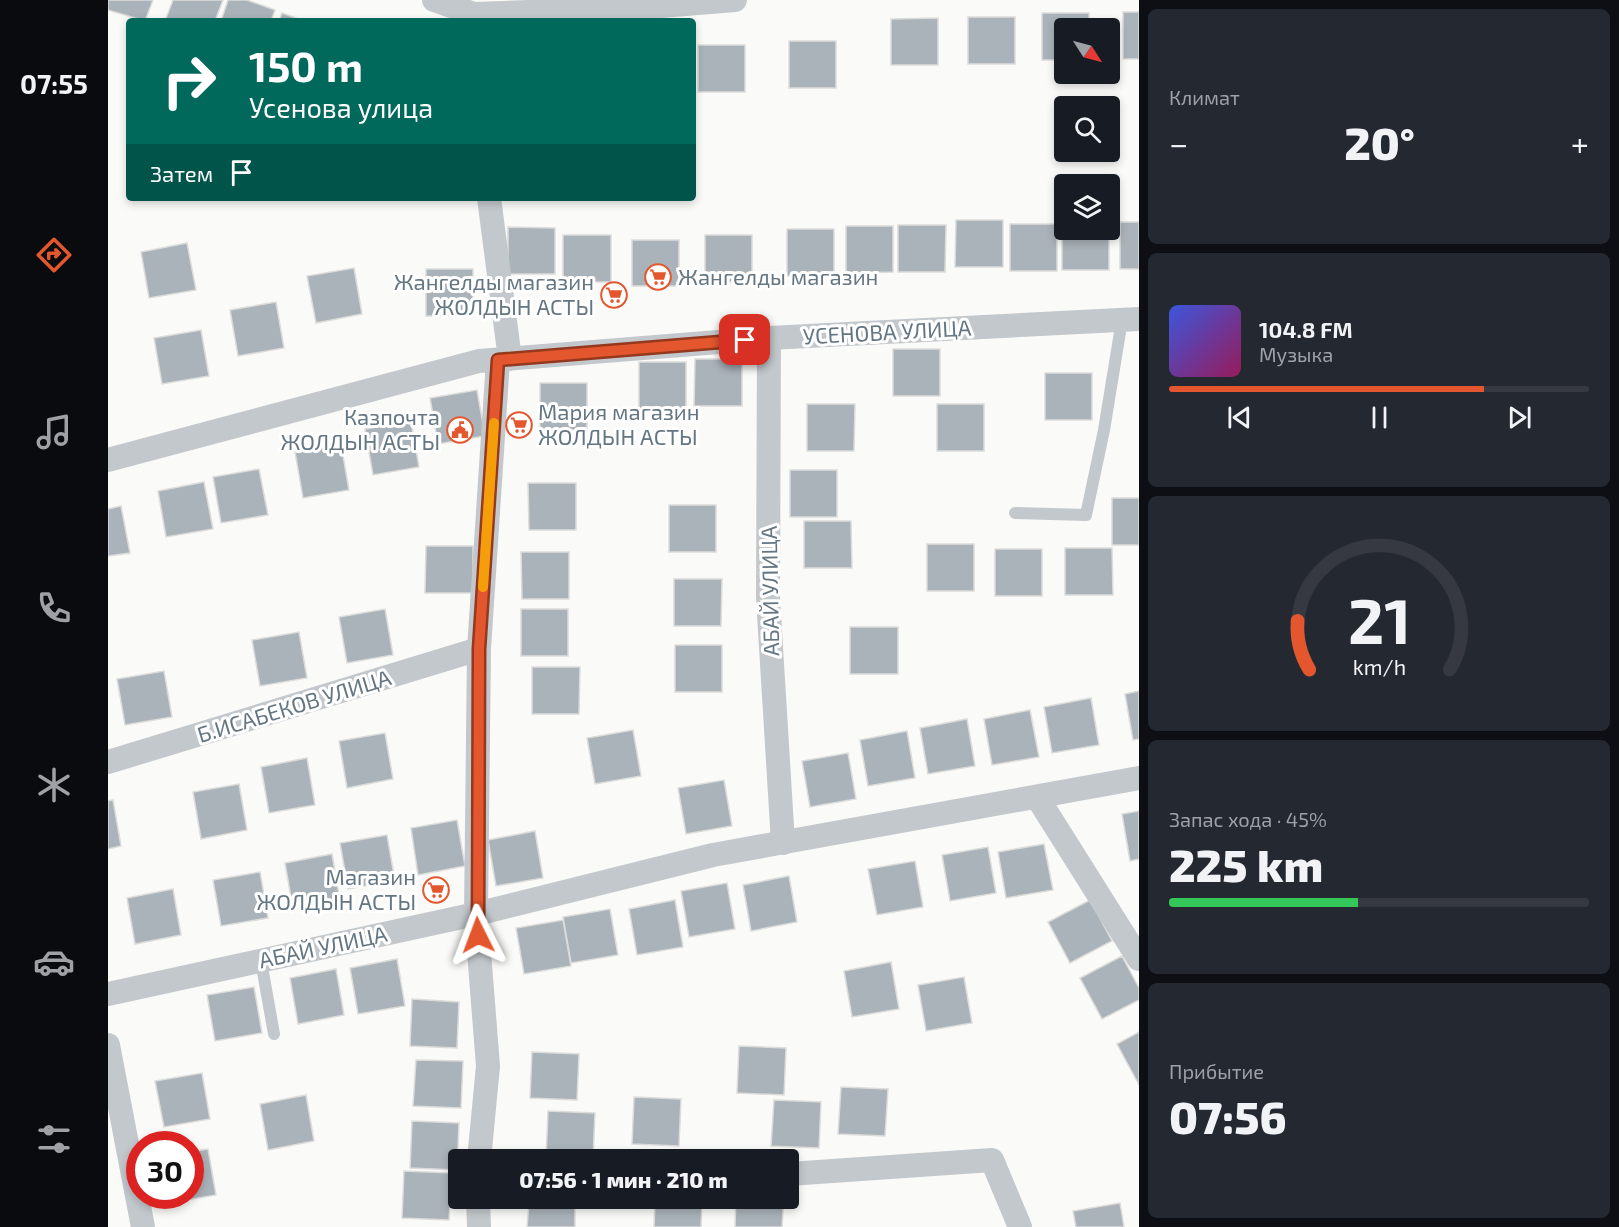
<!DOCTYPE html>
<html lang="ru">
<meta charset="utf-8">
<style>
:root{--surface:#171b24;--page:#242831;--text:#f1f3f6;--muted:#9ea1a6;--line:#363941;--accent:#e4572e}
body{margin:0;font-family:"Exo 2",sans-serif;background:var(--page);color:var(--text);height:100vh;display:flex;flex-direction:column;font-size:22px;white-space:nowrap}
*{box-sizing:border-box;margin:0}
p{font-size:20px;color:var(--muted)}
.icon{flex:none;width:33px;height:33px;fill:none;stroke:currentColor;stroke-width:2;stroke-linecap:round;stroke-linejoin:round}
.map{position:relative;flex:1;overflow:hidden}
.drawer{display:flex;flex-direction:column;gap:9px;padding:9px;background:#0d0f14;width:480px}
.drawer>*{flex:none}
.guide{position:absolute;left:18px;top:18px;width:570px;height:183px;border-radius:6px;box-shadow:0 3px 9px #0003;background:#00695c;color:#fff;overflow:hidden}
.needle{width:39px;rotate:126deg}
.tools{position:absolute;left:946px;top:18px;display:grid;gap:12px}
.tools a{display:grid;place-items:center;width:66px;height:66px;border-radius:6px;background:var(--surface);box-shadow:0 3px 9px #0003;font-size:30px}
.speed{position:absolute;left:18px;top:1131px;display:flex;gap:12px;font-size:30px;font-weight:700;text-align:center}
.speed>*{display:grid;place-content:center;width:78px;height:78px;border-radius:50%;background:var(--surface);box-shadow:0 3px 9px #0003;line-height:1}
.speed .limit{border:9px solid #d22;background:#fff;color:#111}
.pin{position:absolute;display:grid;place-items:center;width:51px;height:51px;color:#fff;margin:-26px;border-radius:12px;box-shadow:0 3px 9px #0006}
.me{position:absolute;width:66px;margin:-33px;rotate:357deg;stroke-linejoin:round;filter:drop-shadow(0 0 4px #0008)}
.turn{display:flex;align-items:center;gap:21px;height:126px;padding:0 24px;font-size:27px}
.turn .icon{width:78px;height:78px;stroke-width:2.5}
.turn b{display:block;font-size:42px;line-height:51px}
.then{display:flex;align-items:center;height:57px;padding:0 24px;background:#0003;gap:12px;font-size:22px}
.big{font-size:45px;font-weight:800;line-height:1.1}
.drawer .tile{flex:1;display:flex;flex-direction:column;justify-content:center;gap:9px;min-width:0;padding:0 21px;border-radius:9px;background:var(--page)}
.drawer .dial{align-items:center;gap:0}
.dial svg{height:156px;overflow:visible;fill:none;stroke:var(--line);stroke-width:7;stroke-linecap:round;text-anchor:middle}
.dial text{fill:var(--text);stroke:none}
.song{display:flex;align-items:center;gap:18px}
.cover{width:72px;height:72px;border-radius:9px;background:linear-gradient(135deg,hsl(230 70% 55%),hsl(330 70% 35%))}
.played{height:6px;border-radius:3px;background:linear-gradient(90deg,var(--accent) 75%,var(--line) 75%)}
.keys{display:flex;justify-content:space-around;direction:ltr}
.heat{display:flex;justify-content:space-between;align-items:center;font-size:33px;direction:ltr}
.charge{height:9px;border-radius:4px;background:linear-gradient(90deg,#34c759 45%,var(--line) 0)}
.trip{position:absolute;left:340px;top:1149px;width:351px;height:60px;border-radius:6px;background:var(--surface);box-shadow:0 3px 9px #0003;font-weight:800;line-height:60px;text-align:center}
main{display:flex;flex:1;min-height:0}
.dock{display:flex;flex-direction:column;width:108px;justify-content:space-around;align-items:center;background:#090b0e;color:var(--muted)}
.dock .icon{width:42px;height:42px}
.dock .active{color:var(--accent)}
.dock b{font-size:27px;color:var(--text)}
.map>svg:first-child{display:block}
.building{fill:#aab3b9;stroke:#dcdcda;stroke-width:1.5}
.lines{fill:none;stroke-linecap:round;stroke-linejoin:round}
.service{stroke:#c3c8cc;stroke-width:12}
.minor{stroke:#c3c8cc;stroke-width:24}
.route-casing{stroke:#94391e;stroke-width:15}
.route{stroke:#e4572e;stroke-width:10}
.slow{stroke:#f59e0b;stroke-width:10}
.labels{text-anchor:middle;stroke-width:6;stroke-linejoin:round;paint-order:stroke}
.poi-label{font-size:22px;fill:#657683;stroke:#fff;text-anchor:end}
.street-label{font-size:22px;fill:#657683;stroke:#fff}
</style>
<main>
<nav class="dock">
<b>07:55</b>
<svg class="icon active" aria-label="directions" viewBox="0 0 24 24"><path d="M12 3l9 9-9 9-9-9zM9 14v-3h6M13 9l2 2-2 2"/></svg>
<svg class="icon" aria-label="music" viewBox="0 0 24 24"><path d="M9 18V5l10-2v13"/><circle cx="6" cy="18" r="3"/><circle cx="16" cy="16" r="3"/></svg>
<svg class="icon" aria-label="phone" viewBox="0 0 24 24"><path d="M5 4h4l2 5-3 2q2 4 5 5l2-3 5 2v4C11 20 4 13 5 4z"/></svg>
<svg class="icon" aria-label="climate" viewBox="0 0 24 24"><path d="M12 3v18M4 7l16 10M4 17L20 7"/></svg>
<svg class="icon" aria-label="car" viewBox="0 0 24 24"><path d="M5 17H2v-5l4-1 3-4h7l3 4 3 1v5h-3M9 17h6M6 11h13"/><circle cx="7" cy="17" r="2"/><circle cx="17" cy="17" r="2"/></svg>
<svg class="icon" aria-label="filters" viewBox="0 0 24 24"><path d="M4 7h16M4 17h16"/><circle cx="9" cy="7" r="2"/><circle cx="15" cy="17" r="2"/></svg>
</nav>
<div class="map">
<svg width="1031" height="1227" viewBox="0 0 1031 1227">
<rect width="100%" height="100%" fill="#fafaf8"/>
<path class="building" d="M0,0H45L37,21L0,10Z
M65,0H115L107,21H57Z
M120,0H139L167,10L163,21H113Z
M1015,12H1031V59H1015Z
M174,13L196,21H171Z
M934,13H981V28H957V60H934Z
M860,17H907V64H860Z
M830,18V65H783V19Z
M681,41H728V88H681Z
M590,45H637V92H590Z
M848,220H895V267H847Z
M1012,222H1031V269H1012Z
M954,223H957V230H1001V270H954Z
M902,224H949V271H902Z
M790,225H838L837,272H790Z
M738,226H785V272L738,273Z
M400,227L447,228V274H400Z
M679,229H726V276H679Z
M455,235H503V282H455Z
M597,235H644V282H597Z
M524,240H571V286H524Z
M79,243L88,290L41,298L33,252Z
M246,268L254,314L208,323L199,276Z
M318,269H365V316H318Z
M168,302L176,348L130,356L122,310Z
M93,330L101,376L54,384L46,338Z
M785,349H832V396H785Z
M587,359H634V406H586Z
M531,362H578V409H531Z
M937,373H984V420H937Z
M432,383H479V430H432Z
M369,390L377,436L330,444L322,398Z
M699,404H747L746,451H699Z
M829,404H876V451H829Z
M303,421L311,467L265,475L257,429Z
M233,444L241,490L195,498L187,452Z
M151,469L160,515L113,523L105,477Z
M682,470H729V517H682Z
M96,482L105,529L58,537L50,491Z
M420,483H468V530H421Z
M1004,498H1031V545H1004Z
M561,505H608V552H561Z
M13,506L22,553L0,556V509Z
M696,521H743L744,568H696Z
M819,544H866V591H819Z
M318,546H365V593H317Z
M957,548H1004L1005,595H957Z
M887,549H934V596H887Z
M413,552H461V599H414Z
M566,579H614L613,626H566Z
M277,609L285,655L239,663L231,617Z
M413,609H460V656H413Z
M742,627H790V674H742Z
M191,632L199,678L152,686L144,640Z
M567,645H614V692H567Z
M424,667H472L471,714H424Z
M56,671L64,717L17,725L9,679Z
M1031,691V739L1025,740L1017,694Z
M983,698L991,745L944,753L936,707Z
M922,710L931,757L884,765L876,719Z
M859,719L867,766L820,774L812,728Z
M525,730L533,776L487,784L479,738Z
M799,731L807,778L760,786L752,740Z
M277,733L285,779L239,788L231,741Z
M740,753L748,799L702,807L694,761Z
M199,758L207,805L161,813L153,767Z
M616,780L624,826L578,834L570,788Z
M131,784L139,830L93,839L85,792Z
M5,800L13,846L0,849V801Z
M1031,811V859L1022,861L1014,814Z
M349,820L357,866L310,875L303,828Z
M427,831L435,878L388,886L380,840Z
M279,835L287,881L240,889L232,843Z
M936,844L945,890L898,898L890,852Z
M880,847L888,893L842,901L834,855Z
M224,854L232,901L185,909L177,863Z
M807,861L815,907L769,915L760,869Z
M152,872L160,918L113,926L105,880Z
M681,876L689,922L643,931L635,885Z
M619,883L627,929L581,937L573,891Z
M65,889L73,935L27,944L19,898Z
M567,900L575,947L529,955L521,909Z
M982,900L1004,941L962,963L940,922Z
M502,909L510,955L463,963L455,917Z
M455,920L463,966L416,974L408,928Z
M1014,956L1031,988V1000L994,1019L972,978Z
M289,959L297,1006L250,1014L242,968Z
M783,962L791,1009L744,1017L736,971Z
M228,969L236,1015L190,1024L182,978Z
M856,977L864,1023L818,1031L810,985Z
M146,987L154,1033L107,1041L99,995Z
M304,999L351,1002L349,1048L302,1046Z
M1031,1032V1085L1009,1044Z
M631,1046L678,1048L676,1095L629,1093Z
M424,1052L471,1054L469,1100L422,1098Z
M308,1060L355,1061L353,1108L305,1106Z
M94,1073L102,1119L56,1127L47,1081Z
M733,1087L780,1089L777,1136L730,1134Z
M198,1095L206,1141L160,1150L152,1104Z
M526,1097L573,1099L571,1146L524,1144Z
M666,1100L713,1102L711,1148L663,1146Z
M440,1111L487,1113L485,1160L438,1158Z
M304,1121L351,1123L349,1170L302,1168Z
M100,1149L108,1195L61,1203L60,1196H82V1152Z
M296,1171L344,1173L341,1220L294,1218Z
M628,1198H676L674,1227H627Z
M547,1201L594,1203L593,1227H546Z
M421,1203L467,1205V1227H419Z
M1012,1203L1016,1227H968L965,1211Z"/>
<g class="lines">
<path class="service" d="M907,513L978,515L996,430L1014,320
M153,961L166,1034"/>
<path class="minor" d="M326,0L366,14L528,8L627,0
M381,198L402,359
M661,338L660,598L675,843
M0,460L371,361L661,338L1031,319
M0,762L371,649
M929,797L1031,959
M0,994L368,914L605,855L1031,778
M0,1045L35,1227
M371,1160L380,1066L368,914L371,649L390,360
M681,1174L884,1160L912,1227
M370,1198L371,1227"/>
</g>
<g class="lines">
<g class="route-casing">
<path id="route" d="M370,935L371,649L390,360L637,340"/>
</g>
<use href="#route" class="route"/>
<path class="slow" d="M375,587L386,423"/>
</g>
<defs>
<g id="supermarket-ring" transform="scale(1.35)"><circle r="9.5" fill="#fff" stroke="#e4572e" stroke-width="1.5"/><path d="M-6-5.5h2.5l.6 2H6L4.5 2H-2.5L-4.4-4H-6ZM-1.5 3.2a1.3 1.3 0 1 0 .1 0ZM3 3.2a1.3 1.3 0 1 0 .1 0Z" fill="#e4572e"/></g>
<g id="civic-ring" transform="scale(1.35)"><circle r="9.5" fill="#fff" stroke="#e4572e" stroke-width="1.5"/><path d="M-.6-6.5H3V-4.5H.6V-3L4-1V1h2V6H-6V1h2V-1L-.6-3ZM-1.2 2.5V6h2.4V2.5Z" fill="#e4572e"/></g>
</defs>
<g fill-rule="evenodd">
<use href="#supermarket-ring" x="550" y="277"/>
<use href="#supermarket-ring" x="506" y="295"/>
<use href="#supermarket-ring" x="411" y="425"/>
<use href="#civic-ring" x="352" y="430"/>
<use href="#supermarket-ring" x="328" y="890"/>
</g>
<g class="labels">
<g class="poi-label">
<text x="570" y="285" text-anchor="start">Жангелды магазин</text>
<text x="486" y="290">Жангелды магазин<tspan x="486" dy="25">ЖОЛДЫН АСТЫ</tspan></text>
<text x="430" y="420" text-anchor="start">Мария магазин<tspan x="430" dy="25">ЖОЛДЫН АСТЫ</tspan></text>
<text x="332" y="425">Казпочта<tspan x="332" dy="25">ЖОЛДЫН АСТЫ</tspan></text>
<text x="308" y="885">Магазин<tspan x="308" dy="25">ЖОЛДЫН АСТЫ</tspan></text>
</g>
<g class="street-label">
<text transform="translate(779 332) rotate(-3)" y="8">УСЕНОВА УЛИЦА</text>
<text transform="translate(662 591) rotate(-91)" y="8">АБАЙ УЛИЦА</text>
<text transform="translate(186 706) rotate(-17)" y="8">Б.ИСАБЕКОВ УЛИЦА</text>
<text transform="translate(215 947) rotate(-12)" y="8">АБАЙ УЛИЦА</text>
</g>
</g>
</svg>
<div class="tools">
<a><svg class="needle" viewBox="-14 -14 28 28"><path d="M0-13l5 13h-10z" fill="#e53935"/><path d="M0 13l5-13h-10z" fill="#9ea1a6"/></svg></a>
<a><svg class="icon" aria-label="search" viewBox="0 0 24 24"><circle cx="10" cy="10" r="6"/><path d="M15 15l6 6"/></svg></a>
<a><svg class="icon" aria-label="layers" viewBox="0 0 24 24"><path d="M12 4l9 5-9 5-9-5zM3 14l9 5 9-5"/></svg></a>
</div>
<div class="speed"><div class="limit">30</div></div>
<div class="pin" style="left:637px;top:340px;background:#d93025"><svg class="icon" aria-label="arrive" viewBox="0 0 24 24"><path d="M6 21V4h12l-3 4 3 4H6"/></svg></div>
<svg class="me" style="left:370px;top:935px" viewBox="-20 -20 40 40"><path d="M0-17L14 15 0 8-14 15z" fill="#e4572e" stroke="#fff" stroke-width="4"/></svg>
<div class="trip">07:56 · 1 мин · 210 m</div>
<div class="guide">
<div class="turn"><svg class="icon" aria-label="right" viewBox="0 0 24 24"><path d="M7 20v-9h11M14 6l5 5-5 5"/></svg><div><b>150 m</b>Усенова улица</div></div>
<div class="then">Затем<svg class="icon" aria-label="arrive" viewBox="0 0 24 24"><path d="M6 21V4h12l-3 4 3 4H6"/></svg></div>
</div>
</div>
<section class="drawer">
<div class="tile"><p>Климат</p>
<div class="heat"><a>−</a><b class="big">20°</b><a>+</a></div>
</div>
<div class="tile">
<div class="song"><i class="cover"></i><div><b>104.8 FM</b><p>Музыка</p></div></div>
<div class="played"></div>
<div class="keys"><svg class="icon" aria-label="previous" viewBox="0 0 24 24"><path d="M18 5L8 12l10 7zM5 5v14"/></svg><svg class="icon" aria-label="pause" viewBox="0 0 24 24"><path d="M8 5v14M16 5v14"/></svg><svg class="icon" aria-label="next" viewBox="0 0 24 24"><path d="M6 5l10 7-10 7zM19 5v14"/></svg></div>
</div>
<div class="tile dial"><svg viewBox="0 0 100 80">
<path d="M14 69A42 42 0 1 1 86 69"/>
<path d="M14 69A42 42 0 0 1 8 44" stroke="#e4572e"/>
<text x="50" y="56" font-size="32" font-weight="700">21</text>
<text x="50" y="72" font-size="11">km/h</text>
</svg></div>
<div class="tile"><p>Запас хода · 45%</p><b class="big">225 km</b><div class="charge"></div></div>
<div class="tile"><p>Прибытие</p><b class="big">07:56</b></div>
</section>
</main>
